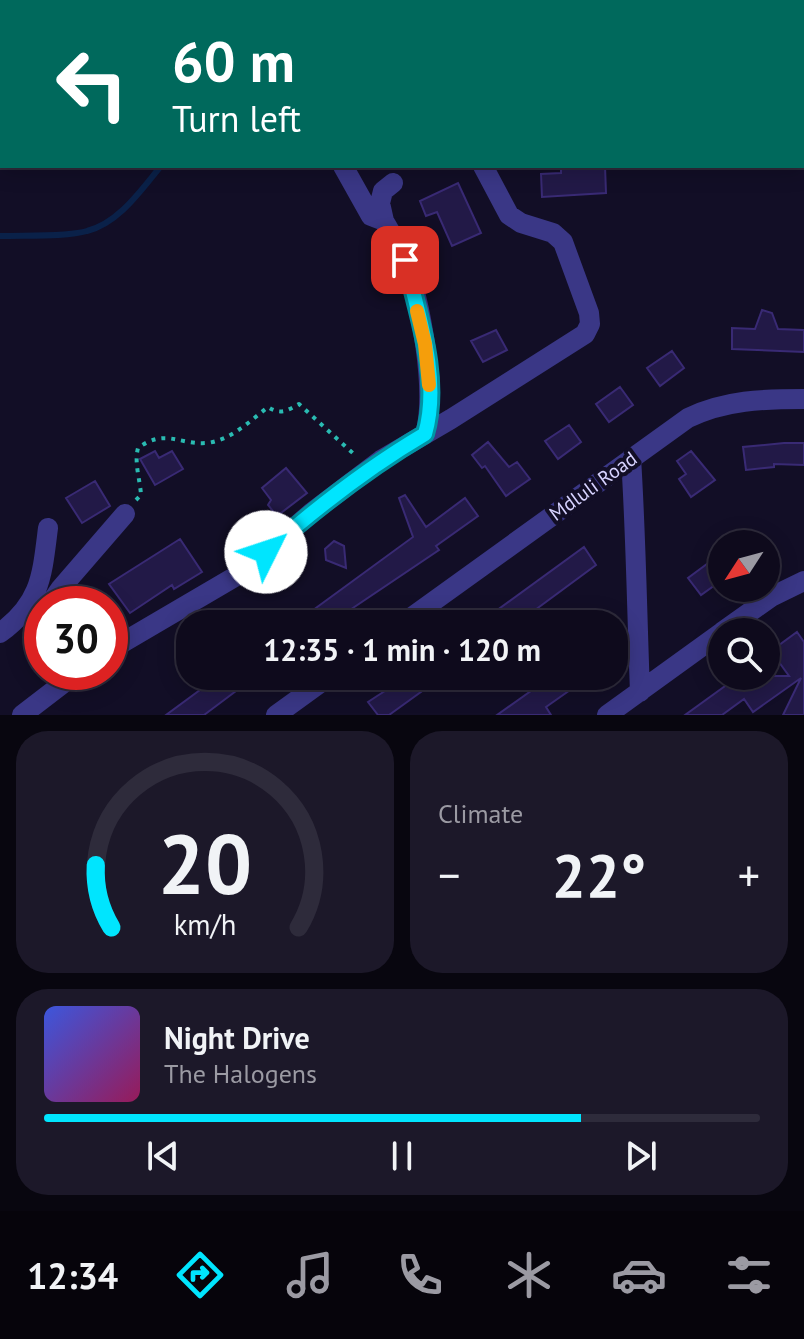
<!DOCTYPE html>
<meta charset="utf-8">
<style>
:root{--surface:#0e0a1c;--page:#1c1829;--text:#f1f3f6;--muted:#9b9aa3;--line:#2e2b3b;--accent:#00e5fe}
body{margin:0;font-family:"PT Sans",sans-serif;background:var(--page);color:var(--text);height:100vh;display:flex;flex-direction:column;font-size:30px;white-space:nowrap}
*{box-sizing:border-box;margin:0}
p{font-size:26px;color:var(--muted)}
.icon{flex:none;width:44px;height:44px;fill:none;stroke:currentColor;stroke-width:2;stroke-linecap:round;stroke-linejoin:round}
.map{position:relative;height:715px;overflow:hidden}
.details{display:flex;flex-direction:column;gap:16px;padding:16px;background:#08060f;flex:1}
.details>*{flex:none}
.guide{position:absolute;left:0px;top:0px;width:804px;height:168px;box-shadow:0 4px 20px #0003,0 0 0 2px var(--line);background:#00695c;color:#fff;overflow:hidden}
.needle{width:52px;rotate:234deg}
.buttons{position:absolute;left:708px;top:530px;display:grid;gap:16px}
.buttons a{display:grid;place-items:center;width:72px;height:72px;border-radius:50%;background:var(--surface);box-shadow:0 4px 20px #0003,0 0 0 2px var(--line);font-size:40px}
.speed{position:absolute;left:24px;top:586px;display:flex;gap:16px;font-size:40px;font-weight:700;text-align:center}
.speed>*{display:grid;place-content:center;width:104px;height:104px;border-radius:50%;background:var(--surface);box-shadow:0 4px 20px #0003,0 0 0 2px var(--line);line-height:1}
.speed .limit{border:12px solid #d22;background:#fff;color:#111}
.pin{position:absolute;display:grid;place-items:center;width:68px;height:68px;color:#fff;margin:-34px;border-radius:16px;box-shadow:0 4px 12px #0006}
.me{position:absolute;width:88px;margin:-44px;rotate:49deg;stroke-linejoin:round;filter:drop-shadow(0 0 6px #0008)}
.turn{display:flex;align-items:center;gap:28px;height:168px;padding:0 40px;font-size:36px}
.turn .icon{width:104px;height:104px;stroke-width:2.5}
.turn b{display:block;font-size:56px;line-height:68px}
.big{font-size:60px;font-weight:600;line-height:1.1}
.details .widget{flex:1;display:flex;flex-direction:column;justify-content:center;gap:12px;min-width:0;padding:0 28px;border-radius:32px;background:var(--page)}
.details .dial{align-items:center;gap:0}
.dial svg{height:208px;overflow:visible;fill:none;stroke:var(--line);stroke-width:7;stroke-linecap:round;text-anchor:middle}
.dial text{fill:var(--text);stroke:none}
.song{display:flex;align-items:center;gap:24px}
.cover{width:96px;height:96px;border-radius:12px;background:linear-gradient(135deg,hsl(230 70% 55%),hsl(330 70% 35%))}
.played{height:8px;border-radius:4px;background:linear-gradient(90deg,var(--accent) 75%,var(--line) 75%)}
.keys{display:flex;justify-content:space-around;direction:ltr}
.heat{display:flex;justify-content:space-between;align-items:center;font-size:44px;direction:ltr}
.details .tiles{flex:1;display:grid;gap:16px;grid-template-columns:1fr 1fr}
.widget:last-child{grid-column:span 2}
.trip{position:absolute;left:176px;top:610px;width:452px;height:80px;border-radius:32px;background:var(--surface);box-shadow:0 4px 20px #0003,0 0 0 2px var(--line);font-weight:600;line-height:80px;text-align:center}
.tabs{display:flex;height:128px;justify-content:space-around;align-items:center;background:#06040b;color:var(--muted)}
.tabs .icon{width:56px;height:56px}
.tabs .selected{color:var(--accent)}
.tabs b{font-size:36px;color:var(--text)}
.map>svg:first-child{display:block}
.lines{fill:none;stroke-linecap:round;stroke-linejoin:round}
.stream{stroke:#0a2149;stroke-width:6}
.building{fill:#221947;stroke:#392a74;stroke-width:2}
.path{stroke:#2abbb2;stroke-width:4;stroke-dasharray:4 6;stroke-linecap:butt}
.minor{stroke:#3a3786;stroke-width:20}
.route-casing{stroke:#0095a5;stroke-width:20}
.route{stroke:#00e5fe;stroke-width:14}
.slow{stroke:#f59e0b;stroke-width:14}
.labels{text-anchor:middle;stroke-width:8;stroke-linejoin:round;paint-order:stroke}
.street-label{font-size:20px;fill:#d7d3ff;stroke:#120e26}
</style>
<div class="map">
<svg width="804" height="715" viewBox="0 0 804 715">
<rect width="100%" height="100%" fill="#120e26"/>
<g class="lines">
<path class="stream" d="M153,0L154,2
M0,236C23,235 68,237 87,231C119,223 141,190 161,166"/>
</g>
<path class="building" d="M561,166H605L606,193L542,197L541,174L561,173Z
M458,183L481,233L452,246L437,212L426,216L420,201Z
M762,310L772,313L778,329L804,330V352L732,349V328L755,329Z
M496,330L507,350L483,362L471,341Z
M672,351L684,368L660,386L647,368Z
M620,387L633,405L609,422L596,404Z
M569,425L581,442L558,459L545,441Z
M488,442L509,467L517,462L530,479L506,496L485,466L482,468L472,455Z
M784,443H804V465L774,464V467L746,470L743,447Z
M155,451L159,458L172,451L183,469L155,485L140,459Z
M691,451L715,480L691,497L679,479L686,474L677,461Z
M286,468L307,493L277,516L268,505L271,500L262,488Z
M95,481L110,506L82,523L66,498Z
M405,495L426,527L465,498L478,516L436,546L439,550L329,624H294L413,537L399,498Z
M180,539L202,572L174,589L172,585L130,613L109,584Z
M334,541L344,546L346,568L326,560L325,549Z
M584,547L596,565L516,624H478Z
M711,561L722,580L701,595L688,578Z
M797,632L804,642V715H783L801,678L753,712L744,699L722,715H685L739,676H789L771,651Z
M219,676H256L204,715H166Z
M408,676H443L389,715H378L368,702Z
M552,676H590L546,707L551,715H497Z"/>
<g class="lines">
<path class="path" d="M136,500L141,495C140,479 134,463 138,448C165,428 179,445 207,443C231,440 250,421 268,407C280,415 287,411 299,404L356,456"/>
<path class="minor" d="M343,166L371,216L384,221C391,233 399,246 404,259C421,300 437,393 425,434
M384,221L380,203L383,191L393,183
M631,458C636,536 637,614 640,692
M50,604L61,588L125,514
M402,624L688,418C725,400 763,399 804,399
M722,632L771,597L804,581
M0,633C41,603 42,576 48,528
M110,650L243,572L311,513L381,460L451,419L585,334L590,324L589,313L563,242L553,233L521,223L509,215L483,166
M22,715L78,672
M276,715L330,676
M607,715L722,632"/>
</g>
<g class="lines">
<g class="route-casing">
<path id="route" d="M266,552C316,508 367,468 425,434C441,379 418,314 405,260"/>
</g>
<use href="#route" class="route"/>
<path class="slow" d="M417,311L425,344L429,385"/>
</g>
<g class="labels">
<g class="street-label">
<text transform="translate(593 486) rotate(-36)" y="7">Mdluli Road</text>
</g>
</g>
</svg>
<div class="buttons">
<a><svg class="needle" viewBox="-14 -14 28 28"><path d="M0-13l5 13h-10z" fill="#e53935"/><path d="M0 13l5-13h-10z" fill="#9b9aa3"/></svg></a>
<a><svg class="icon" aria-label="search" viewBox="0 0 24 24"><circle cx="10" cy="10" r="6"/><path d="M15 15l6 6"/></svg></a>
</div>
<div class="speed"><div class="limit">30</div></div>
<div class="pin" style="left:405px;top:260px;background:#d93025"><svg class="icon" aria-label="arrive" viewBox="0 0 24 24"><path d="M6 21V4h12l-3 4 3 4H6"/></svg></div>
<svg class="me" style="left:266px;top:552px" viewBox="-20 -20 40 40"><circle r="19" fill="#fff"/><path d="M0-13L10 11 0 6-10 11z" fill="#00e5fe"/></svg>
<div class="trip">12:35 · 1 min · 120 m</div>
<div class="guide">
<div class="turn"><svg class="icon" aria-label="left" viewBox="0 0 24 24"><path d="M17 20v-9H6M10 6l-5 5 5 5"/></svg><div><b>60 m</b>Turn left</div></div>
</div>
</div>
<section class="details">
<div class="tiles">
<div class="widget dial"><svg viewBox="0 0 100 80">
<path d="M14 69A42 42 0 1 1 86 69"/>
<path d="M14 69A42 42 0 0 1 8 45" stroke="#00e5fe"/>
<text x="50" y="56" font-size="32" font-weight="700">20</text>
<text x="50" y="72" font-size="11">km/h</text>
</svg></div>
<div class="widget"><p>Climate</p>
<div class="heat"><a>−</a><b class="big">22°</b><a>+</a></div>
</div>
<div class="widget">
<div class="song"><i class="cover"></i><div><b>Night Drive</b><p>The Halogens</p></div></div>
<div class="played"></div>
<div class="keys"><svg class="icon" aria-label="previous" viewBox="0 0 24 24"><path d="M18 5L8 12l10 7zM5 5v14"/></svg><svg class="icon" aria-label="pause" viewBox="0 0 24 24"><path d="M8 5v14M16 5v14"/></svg><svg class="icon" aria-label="next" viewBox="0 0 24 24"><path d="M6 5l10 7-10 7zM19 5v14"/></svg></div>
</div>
</div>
</section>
<nav class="tabs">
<b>12:34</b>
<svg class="icon selected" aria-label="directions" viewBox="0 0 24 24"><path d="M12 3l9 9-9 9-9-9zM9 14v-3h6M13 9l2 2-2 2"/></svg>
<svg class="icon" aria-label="music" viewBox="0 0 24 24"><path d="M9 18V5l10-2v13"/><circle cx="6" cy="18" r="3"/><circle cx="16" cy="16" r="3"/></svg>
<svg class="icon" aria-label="phone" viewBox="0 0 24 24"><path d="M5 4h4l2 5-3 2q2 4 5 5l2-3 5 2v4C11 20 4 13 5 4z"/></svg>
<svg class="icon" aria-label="climate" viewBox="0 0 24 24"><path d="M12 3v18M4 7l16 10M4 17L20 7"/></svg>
<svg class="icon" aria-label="car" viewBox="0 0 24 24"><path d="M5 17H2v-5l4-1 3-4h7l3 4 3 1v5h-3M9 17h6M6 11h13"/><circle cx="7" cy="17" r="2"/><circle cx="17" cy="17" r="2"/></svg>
<svg class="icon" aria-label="filters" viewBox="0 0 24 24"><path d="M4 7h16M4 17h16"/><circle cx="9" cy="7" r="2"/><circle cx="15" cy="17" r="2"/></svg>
</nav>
